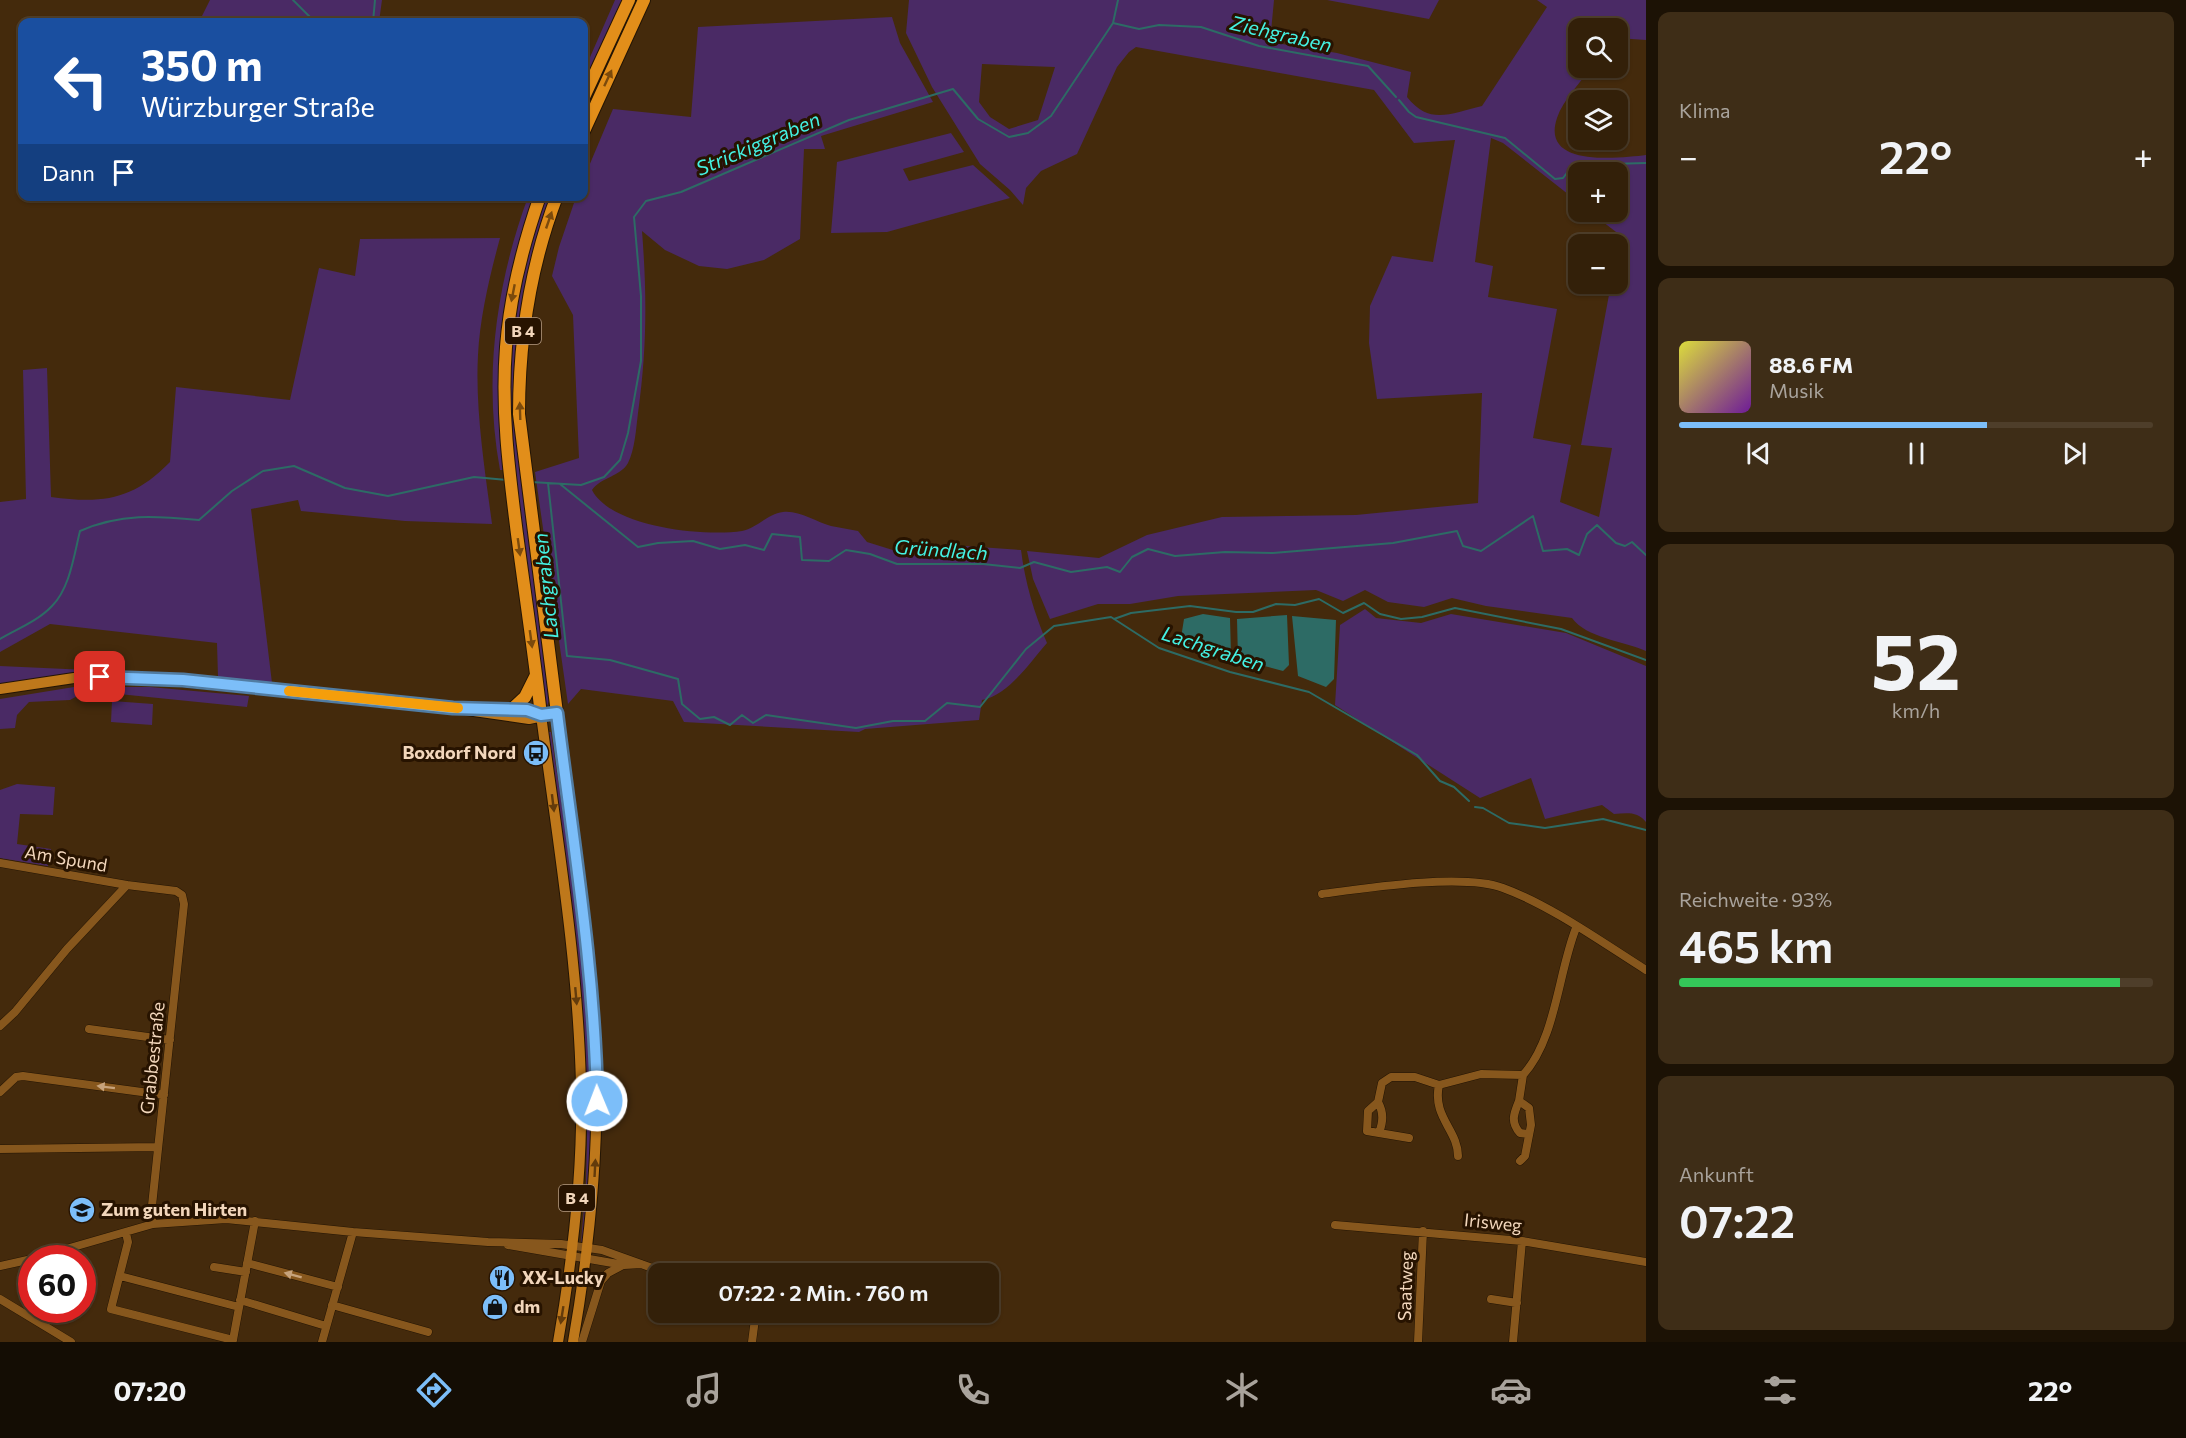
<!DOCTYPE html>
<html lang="de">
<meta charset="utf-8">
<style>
:root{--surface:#332009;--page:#3e2d17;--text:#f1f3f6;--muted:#a9a39c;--line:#4e3e2a;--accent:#7cbef9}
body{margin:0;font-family:Commissioner,sans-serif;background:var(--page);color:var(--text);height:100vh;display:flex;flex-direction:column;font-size:22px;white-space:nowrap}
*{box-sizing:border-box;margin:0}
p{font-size:20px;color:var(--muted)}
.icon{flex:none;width:33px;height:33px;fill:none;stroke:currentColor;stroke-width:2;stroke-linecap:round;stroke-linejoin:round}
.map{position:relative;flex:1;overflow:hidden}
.panel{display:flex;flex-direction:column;gap:12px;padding:12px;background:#1c1205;width:540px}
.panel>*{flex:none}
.hud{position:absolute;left:18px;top:18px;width:570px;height:183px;border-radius:12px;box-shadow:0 2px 4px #0004,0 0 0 2px var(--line);background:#1a4fa0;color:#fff;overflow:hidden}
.fabs{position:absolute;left:1568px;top:18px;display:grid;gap:12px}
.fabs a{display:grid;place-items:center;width:60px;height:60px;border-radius:12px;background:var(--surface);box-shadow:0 2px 4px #0004,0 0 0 2px var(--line);font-size:30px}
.speed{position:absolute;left:18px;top:1245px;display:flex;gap:12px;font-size:30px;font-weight:700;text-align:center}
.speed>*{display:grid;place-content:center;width:78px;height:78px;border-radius:50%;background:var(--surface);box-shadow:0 2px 4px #0004,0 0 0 2px var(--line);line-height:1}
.speed .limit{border:9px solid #d22;background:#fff;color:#111}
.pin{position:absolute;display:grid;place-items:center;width:51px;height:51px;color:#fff;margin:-26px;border-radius:12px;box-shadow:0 3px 9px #0006}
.me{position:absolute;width:66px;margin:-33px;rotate:359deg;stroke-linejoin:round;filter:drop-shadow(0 0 4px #0008)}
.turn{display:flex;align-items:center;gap:21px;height:126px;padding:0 24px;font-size:27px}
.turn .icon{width:78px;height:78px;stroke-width:2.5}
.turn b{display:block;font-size:42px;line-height:51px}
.then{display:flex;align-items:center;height:57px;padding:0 24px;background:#0003;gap:12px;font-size:22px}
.big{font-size:45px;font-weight:600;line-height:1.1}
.panel .widget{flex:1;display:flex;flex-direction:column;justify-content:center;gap:9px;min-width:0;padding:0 21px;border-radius:12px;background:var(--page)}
.panel .dial{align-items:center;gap:0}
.dial b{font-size:78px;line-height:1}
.song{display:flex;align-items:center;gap:18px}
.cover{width:72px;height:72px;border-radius:9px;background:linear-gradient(135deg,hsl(60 70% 55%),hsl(280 70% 35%))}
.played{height:6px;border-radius:3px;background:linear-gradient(90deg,var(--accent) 65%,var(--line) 65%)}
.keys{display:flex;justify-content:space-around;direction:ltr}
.heat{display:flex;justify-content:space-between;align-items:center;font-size:33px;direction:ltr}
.charge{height:9px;border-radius:4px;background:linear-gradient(90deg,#34c759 93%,var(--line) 0)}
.trip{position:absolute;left:648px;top:1263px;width:351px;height:60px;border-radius:12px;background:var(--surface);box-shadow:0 2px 4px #0004,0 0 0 2px var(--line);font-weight:600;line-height:60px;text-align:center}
.dock{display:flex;height:96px;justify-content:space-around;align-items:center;background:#140d04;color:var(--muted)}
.dock .icon{width:42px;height:42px}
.dock .active{color:var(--accent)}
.dock b{font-size:27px;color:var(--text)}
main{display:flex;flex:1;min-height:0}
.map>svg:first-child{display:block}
.green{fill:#4a2a65;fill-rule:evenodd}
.water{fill:#2d6b65}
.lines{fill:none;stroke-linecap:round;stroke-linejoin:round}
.stream{stroke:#2d6b65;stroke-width:2}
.minor-casing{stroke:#241504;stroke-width:9}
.major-casing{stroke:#241504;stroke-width:12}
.highway-casing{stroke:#241504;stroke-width:14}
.minor{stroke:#87571d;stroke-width:8}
.major{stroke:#be781b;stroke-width:10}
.highway{stroke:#e28e1a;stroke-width:12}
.oneway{fill:#7b4a0c}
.oneway2{fill:#633b0b}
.oneway3{fill:#c7a37c}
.route-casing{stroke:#517ca2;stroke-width:15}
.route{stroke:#7cbef9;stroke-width:10}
.slow{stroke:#f59e0b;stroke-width:10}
.labels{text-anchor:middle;stroke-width:6;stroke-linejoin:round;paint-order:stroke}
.shield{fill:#271300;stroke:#b59c83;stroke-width:1.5}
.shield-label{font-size:16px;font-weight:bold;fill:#f2d6bb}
.poi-label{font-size:18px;font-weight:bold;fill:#f2d6bb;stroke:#271300;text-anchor:start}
.street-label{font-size:18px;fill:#f2d6bb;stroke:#271300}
.water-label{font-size:20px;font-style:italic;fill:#44f1e2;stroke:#271300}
</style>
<main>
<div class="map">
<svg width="1646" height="1342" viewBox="0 0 1646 1342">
<rect width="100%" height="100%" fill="#442a0c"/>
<path class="green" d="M210,0H382L379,22H301L293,18L290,22H199Z
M615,0H622L584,87V71Z
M909,0H1274L1270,42L1337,53L1411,72L1407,97C1430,126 1451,113 1482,106L1547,7L1537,0H1646V40L1617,38V28H1578V68H1591C1580,83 1563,100 1557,118C1540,168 1620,158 1646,155V651C1624,641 1586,638 1572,618L1486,606L1452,598L1424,607L1388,602L1365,590L1343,601L1316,590L1178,596L1130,604H1098L1050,619L1033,579L1027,551L1099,558L1147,535L1222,517L1356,515L1478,503L1482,393L1377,399L1369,343L1370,306L1392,256L1433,262L1455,140L1414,143L1374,90L1136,47L1129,52L1117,67L1077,154L1041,171L1026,188L1023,205L1010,190L980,164L932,87L906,33ZM982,64L1055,67L1038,120L1009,129L990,117L979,102ZM1491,138L1503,143L1578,202V172H1617V212H1590L1620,235L1617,253V284H1611L1581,445L1612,448L1599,517L1560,502L1571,445L1533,438L1557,309L1488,297L1493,266L1475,262Z
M1327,0H1439L1429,19Z
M892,17L900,43L933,102L821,136L825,149H804L800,239L764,260L727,269L699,266L665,250L642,231C647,295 647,349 638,413C636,429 635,449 628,463C620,477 601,477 592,490C611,527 704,537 742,531C757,528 767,514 783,512C799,510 816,522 831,526C840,528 849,529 858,531L867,542L912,556L965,546L1021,550C1025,582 1034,613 1047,643C1030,662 1009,695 982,700L979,720L865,729L859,732L684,722L673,701L581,689L568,704L535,472L579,458L573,315L552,276L559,247L576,197L584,196V178L613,109L691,117L698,27Z
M951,133L964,152L903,169L909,181L973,165L1010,198L887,232L831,233L837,162Z
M528,197H535L499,391L504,470H500C483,378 496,284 528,197Z
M544,197H552L542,224L515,428L550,699L546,708L510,447V346L523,267Z
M500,238C490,275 480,316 478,355C475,409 485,471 492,524L405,521L301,511L298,500L251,509L272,683L218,677L217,643L50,624L0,652V502L26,499L23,370L47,368L51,497C103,504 133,500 170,462L176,387L290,400L319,268L355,276L360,239Z
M1365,609L1376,618L1421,623L1451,614L1566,633L1646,666V822C1638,811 1626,813 1614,814L1602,805L1545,819L1531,778L1480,798L1335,705L1340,625Z
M0,666L88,670L0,685Z
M74,687H150L249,696L247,707L109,693L81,694L70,700L29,702L17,715L15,728L0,729V699Z
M112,701L153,704L152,725L111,722Z
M548,732H551C565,835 586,938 590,1042C593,1109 590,1175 584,1242H581L586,1186L587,1134Z
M17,784L55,787L53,815L20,814L17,844L51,849L48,866L0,858V790Z"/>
<path class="water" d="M1203,614L1230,618L1231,655L1180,644L1184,619Z
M1287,615L1289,665L1283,671L1238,659L1237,619Z
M1292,616L1336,620L1334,679L1326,687L1298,676Z"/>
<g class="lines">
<path class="stream" d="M293,0L315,22
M373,22L375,0
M1113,23L1139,29L1159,25L1201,27L1259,46L1368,66L1396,97
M1399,100L1409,112L1416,117L1505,138L1555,179L1563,178L1573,165L1646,163
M531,482L581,485L604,477L620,460L628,433L641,361V296L634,217L646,201L681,192L849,120L953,89L978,119L1009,137L1028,133L1051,116L1113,23L1118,0
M548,483L567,656L610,660L678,679L682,704L700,719L714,717L730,725L742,715L753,723L766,715L856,728L893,721H925L947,703L980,707L1026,649L1054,626L1111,617L1159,648L1230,672L1309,692L1417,755L1440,781L1454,787L1469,801
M560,484L638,547L658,543L693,541L720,549L745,545L764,550L772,534L800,537L802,560L829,561L846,550L870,554L897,564H983L1020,568L1034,562L1071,572L1107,567L1120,572L1132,557L1148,549L1175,556L1225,552L1273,553L1393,543L1457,531L1463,546L1481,551L1533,516L1543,551L1567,549L1579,555L1587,534L1597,525L1616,543L1625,546L1632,542L1646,555
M1114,619L1131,613L1190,606L1236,612H1253L1276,604L1295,605L1319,599L1343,613L1364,603L1380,614L1401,619L1422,617L1455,608L1561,629L1646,660
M0,639C17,629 38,621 52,606C70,588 74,555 80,531C121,513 156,516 199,520L232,491L263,471L294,466L345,488L388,496L474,477L507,480
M1475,807L1483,808L1509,823L1545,828L1603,819L1646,830"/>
<g class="minor-casing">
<path id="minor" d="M0,863L127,885
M1322,894C1366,888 1463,873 1503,888C1550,905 1603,943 1646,970
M0,1026L15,1012L67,949L127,885L176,891L182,895L184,904L151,1215L153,1224
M89,1029L170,1040
M1439,1085C1432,1117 1458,1130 1458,1156
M0,1092L16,1077L23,1076L164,1095
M1519,1101C1514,1113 1510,1122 1520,1133L1528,1134
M1378,1102C1384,1113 1383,1122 1379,1133
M1409,1138L1367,1131L1368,1111L1378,1102L1382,1083L1391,1077H1415L1439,1085L1481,1074L1523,1075C1556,1039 1558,973 1576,928
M0,1149L158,1147
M1520,1161L1525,1156L1531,1125L1529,1108L1519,1101L1523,1075
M1335,1225L1522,1241L1646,1262
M126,1233L128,1242L111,1309L233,1340L255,1221
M508,1245L624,1265L641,1264
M35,1258L153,1224L226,1219L353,1232L488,1242L561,1244L602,1250L669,1274
M247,1263L338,1287
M0,1266L32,1259
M214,1267L246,1272
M120,1276L239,1307
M0,1299L71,1342
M1491,1299L1517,1303
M240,1300L326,1326
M332,1305L428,1332
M322,1342L353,1232
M582,1342L601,1281L608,1273L623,1265
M752,1342L755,1319L752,1312
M1418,1342L1423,1231
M1513,1342L1522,1241"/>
</g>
<g class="major-casing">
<path id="major" d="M0,689L74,678H147L458,708
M453,708L529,719L557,713C571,830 593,947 596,1066C599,1159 589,1250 573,1342
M507,709L527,710L541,715
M541,715C557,837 578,961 581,1085C583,1171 573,1257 558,1342"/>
</g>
<g class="highway-casing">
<path id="highway" d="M584,97L629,0
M584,131L644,0
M540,196C523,245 510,295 506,347C501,410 509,471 517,534C525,594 534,654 541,715
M557,196C530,267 519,338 519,414L557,713
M512,709L525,697L536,675"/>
</g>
<use href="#minor" class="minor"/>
<use href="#major" class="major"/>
<use href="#highway" class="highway"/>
</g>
<defs><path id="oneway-solid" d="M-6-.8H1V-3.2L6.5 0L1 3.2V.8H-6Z" transform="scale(1.5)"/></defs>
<g class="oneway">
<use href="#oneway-solid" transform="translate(608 78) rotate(-65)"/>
<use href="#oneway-solid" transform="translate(549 220) rotate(-71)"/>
<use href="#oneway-solid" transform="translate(513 293) rotate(101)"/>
<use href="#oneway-solid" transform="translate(520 411) rotate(-92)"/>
<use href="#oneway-solid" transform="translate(519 547) rotate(82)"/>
<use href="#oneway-solid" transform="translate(531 639) rotate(82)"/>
</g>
<g class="oneway2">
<use href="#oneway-solid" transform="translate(553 803) rotate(83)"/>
<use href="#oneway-solid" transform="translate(576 996) rotate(85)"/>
<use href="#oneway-solid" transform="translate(595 1168) rotate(-87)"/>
<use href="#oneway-solid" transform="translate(562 1315) rotate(99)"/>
</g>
<g class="oneway3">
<use href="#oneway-solid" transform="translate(106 1087) rotate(-173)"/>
<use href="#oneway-solid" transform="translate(293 1275) rotate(-165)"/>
</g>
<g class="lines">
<g class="route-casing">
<path id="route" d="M100,677L183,680L453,708L527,710L541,715L557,713C573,842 595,971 597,1101"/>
</g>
<use href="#route" class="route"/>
<path class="slow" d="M289,691L458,708"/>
</g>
<defs>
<g id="bus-disc" transform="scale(1.35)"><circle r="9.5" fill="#7cbef9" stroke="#271300"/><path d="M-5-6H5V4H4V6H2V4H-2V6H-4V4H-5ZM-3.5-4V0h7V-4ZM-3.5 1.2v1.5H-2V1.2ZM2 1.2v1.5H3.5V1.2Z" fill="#111"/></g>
<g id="school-disc" transform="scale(1.35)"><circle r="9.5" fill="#7cbef9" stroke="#271300"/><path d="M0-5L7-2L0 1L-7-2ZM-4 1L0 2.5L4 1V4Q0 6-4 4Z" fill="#111"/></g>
<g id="restaurant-disc" transform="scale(1.35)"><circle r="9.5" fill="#7cbef9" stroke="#271300"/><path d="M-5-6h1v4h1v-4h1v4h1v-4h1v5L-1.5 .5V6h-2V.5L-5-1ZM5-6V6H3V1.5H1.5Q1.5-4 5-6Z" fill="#111"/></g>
<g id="shop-disc" transform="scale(1.35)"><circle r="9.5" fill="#7cbef9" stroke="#271300"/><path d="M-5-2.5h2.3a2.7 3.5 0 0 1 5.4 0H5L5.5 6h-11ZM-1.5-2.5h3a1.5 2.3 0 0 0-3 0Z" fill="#111"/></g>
</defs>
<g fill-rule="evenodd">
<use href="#bus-disc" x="536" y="753"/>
<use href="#school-disc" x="82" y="1210"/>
<use href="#restaurant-disc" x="502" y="1278"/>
<use href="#shop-disc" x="495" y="1307"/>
</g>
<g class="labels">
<g class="shield">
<rect x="505" y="318" width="36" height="26" rx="4.5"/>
<rect x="559" y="1185" width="36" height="26" rx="4.5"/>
</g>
<g class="shield-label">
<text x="523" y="337">B 4</text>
<text x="577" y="1204">B 4</text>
</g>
<g class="poi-label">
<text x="516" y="759" text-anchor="end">Boxdorf Nord</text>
<text x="101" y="1216">Zum guten Hirten</text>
<text x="522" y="1284">XX-Lucky</text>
<text x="514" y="1313">dm</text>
</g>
<g class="street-label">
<text transform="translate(66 859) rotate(10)" y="6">Am Spund</text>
<text transform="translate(153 1058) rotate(-84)" y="6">Grabbestraße</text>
<text transform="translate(1493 1223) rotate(6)" y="6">Irisweg</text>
<text transform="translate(1406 1286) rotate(-88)" y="6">Saatweg</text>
</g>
<g class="water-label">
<text transform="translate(1281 34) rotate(13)" y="7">Ziehgraben</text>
<text transform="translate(758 144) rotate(-23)" y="7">Strickiggraben</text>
<text transform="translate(941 550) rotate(4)" y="7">Gründlach</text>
<text transform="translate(546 586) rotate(-96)" y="7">Lachgraben</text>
<text transform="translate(1213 649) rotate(18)" y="7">Lachgraben</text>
</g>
</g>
</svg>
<div class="fabs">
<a><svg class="icon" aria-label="search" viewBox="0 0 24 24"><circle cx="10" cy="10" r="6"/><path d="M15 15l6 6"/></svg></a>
<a><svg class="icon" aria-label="layers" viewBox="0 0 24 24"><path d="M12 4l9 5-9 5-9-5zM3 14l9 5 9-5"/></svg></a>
<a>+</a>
<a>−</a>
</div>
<div class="speed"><div class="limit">60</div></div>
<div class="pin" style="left:100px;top:677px;background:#d93025"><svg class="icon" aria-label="arrive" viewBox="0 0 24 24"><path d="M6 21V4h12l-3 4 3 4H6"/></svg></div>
<svg class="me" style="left:597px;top:1101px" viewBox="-20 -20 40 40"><circle r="17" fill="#7cbef9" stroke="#fff" stroke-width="3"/><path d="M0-11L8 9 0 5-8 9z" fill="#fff"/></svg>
<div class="trip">07:22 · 2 Min. · 760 m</div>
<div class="hud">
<div class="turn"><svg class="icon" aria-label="left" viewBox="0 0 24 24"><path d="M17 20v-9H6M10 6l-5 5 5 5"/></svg><div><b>350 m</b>Würzburger Straße</div></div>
<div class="then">Dann<svg class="icon" aria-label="arrive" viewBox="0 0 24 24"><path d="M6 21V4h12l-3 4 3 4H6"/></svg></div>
</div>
</div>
<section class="panel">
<div class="widget"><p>Klima</p>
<div class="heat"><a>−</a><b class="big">22°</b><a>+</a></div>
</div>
<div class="widget">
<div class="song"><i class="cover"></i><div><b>88.6 FM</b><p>Musik</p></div></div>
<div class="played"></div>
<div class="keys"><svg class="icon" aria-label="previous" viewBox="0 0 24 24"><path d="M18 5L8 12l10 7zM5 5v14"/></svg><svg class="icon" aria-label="pause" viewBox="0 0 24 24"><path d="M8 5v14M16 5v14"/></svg><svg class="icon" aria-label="next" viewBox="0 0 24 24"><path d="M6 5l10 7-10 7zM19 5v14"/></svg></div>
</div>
<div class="widget dial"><b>52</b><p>km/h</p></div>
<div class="widget"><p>Reichweite · 93%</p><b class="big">465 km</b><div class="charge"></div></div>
<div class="widget"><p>Ankunft</p><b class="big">07:22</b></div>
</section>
</main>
<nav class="dock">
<b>07:20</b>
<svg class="icon active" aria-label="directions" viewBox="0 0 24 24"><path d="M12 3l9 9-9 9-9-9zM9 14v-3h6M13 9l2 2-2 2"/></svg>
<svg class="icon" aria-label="music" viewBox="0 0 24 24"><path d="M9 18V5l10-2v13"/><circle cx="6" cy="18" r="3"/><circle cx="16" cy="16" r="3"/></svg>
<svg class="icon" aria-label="phone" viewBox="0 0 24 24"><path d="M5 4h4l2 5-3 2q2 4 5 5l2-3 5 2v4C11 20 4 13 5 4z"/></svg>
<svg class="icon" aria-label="climate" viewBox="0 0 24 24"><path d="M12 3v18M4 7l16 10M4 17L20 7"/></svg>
<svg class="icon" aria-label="car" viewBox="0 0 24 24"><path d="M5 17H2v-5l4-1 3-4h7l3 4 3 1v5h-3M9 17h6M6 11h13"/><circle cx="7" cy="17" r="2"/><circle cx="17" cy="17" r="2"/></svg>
<svg class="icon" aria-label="filters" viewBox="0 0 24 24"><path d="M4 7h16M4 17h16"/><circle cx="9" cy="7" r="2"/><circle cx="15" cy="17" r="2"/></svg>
<b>22°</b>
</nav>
